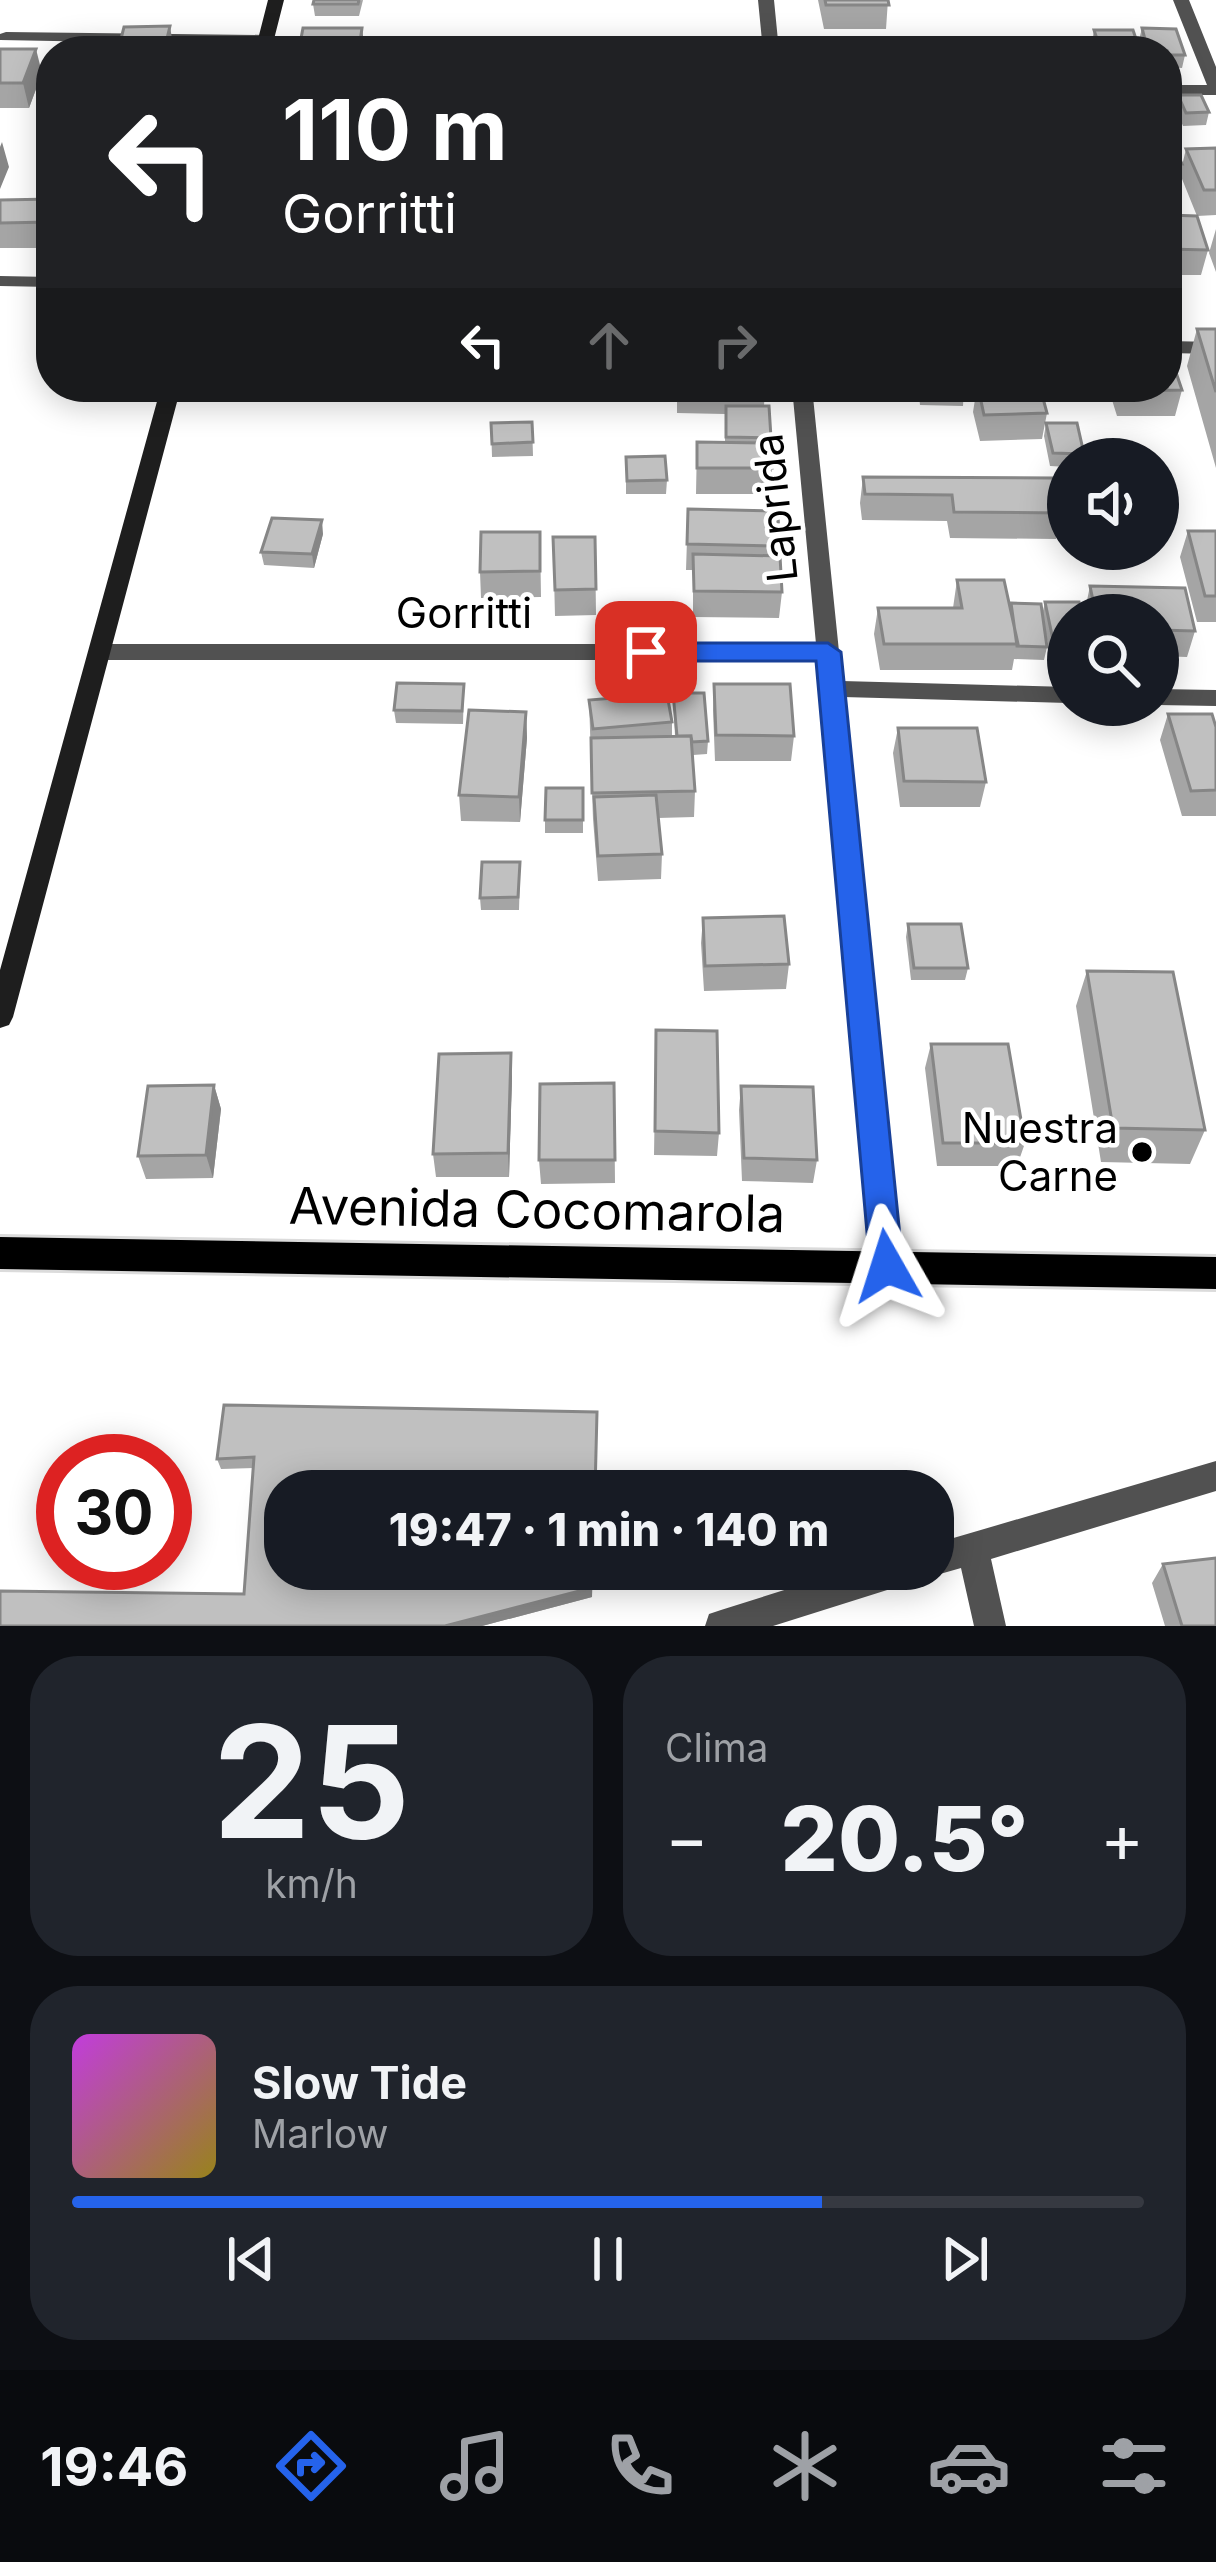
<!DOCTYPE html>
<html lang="es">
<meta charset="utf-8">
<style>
:root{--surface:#171b24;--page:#20242c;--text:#f1f3f6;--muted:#9ea1a6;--line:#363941;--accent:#2563eb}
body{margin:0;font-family:Inter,sans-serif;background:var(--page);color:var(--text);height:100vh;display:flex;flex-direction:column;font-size:45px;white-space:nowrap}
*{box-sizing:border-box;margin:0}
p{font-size:39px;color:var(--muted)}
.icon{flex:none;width:66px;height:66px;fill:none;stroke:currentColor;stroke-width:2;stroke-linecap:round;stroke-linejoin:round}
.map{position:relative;height:1626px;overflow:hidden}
.drawer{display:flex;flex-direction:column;gap:30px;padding:30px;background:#0d0f14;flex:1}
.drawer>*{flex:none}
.guide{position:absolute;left:36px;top:36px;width:1146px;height:366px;border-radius:48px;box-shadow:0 6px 30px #0003;background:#202124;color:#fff;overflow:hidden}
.controls{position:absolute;left:1047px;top:438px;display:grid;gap:24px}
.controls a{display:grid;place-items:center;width:132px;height:132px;border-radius:50%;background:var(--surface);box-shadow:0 6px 30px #0003;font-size:60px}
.speed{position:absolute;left:36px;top:1434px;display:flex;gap:24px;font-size:60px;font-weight:700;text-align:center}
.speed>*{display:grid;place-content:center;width:156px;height:156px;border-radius:50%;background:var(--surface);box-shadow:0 6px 30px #0003;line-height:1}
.speed .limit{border:18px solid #d22;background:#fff;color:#111}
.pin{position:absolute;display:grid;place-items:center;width:102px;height:102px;color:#fff;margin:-51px;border-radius:24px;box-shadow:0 6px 18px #0006}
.me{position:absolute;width:132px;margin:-66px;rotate:354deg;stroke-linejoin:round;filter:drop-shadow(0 0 9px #0008)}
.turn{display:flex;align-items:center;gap:42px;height:252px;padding:0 48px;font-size:54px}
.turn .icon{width:156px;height:156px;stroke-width:2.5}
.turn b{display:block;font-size:84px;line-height:102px}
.lanes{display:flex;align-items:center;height:114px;padding:0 48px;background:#0003;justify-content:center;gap:60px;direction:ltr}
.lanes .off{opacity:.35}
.big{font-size:90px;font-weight:800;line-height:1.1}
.drawer .widget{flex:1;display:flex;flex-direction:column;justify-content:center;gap:18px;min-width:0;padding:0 42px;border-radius:48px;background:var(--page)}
.drawer .dial{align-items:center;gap:0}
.dial b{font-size:156px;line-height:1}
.song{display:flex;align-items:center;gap:36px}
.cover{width:144px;height:144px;border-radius:18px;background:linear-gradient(135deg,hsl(290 70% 55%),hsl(50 70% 35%))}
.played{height:12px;border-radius:6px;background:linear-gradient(90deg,var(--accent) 70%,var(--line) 70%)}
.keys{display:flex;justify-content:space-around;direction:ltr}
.heat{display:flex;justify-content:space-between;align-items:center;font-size:66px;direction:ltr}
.drawer .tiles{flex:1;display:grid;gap:30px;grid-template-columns:1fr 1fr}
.widget:last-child{grid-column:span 2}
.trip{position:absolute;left:264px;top:1470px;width:690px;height:120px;border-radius:48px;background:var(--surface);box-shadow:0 6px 30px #0003;font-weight:800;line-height:120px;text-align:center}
.tabs{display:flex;height:192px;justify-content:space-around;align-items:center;background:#090b0e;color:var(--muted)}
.tabs .icon{width:84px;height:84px}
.tabs .on{color:var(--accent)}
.tabs b{font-size:54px;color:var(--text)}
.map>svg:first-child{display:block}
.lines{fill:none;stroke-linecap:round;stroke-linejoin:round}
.primary-casing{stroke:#dbdbdb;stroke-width:6}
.minor{fill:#515151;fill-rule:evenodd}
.secondary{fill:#1e1e1e;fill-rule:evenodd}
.primary{fill:#000;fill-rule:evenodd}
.wall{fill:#a5a5a5}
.shaded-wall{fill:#868686}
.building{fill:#c0c0c0;stroke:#868686;stroke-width:3}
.route{fill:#2563eb;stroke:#184099;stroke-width:3}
.poi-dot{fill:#000;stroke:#fff;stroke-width:4.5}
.labels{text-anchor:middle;stroke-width:9;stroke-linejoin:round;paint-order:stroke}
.street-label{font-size:42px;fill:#000;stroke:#fff}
.poi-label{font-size:42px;fill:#000;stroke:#fff;text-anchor:end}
.near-street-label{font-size:51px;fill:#000;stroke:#fff}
</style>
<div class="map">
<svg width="1216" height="1626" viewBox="0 0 1216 1626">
<rect width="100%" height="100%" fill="#fff"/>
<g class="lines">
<g class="primary-casing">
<path id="primary" d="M0,1237L1216,1257V1289L0,1269Z"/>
</g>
<path class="minor" d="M758,0H774L779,51H763Z
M1173,0H1189L1216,67V95H1167V85H1207Z
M6,32L265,35L273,40L265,45L0,40V34Z
M0,276L51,277V287L0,286Z
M1167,341L1216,342V354L1167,353Z
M792,387H812L842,681L1068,687V703L843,697L901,1266L897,1275L887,1279L877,1275L873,1266L817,660H100L89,652L100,644H816Z
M1158,689L1216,690V706L1158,705Z
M1216,1461V1491L991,1559L1006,1626H974L961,1568L933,1576L921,1569H933V1544Z
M851,1569H919L914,1580L903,1585L773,1626H705L709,1614L721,1610Z"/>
<path class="secondary" d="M268,0H284L271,51H255Z
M161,387H181L13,1017L9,1025L0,1028V970Z"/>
<use href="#primary" class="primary"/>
</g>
<path class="wall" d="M363,0L359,16H315L313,4Z
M818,0H888L886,29H824Z
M303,28L365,51H300Z
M1142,28L1185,55L1182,68L1167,67V51H1142L1139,40Z
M1094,30L1138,45L1137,51H1094L1092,42Z
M0,49L42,73L29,108H0Z
M1178,95L1209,112L1206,125L1183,126L1175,108Z
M1167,122L1178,139L1176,149L1182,164L1175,189L1167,190Z
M1216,148V215L1197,216L1180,174L1186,149Z
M1167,192L1180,207L1177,216L1208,250L1201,275H1167Z
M51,198V248H0V200Z
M1216,229V272L1209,253Z
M1197,329H1216V468L1187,366Z
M677,387H765L764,406H769L772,468L770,494H696L697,442H725V414L677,413Z
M918,387H964L963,406L920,405Z
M977,387L1047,413L1042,439L980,441L973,412Z
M1108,387H1167L1182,390L1175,416H1117Z
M532,422L533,456L492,457L491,423Z
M1046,423L1084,454L1083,459H1068V467L1050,466L1044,436Z
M626,457L667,480L666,494H626Z
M863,477L1062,513L1056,539L950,538L947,521L862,520L860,503Z
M688,509L779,546L782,592L779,618L693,617V570H686Z
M1188,531H1216V622H1197L1180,557Z
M540,532L541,597L481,598L480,572Z
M323,534L314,568L264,565L261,552Z
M553,537H595L596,615L555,616Z
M957,580L1010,608L1011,603L1047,647L1044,660L1014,659L1012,670H880L874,634L878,608H953Z
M1090,586L1195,631L1187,657L1158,656V615H1084Z
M1045,602L1068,615V668H1053L1042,615Z
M633,668L672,722V736H675L673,693L708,741L707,754L693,755L695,791L694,817L658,818L662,854L661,879L598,881L593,819L589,700L633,696Z
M464,684L463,724L396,723L394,710Z
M714,684L794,736L791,761H715L713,710Z
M526,712L527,738L520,822L461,821L459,795Z
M1168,714L1216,727V816H1182L1160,740Z
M898,728L986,782L980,807H900L893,753Z
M583,788V833H545V820Z
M520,875L519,910H481L480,898Z
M703,918L789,964L786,989L704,991L701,943Z
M908,924L968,968L965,980H911L906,937Z
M1087,971L1205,1130L1190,1164L1101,1162L1076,1006Z
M656,1030L719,1133L717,1156L654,1155Z
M931,1044L1025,1143L1017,1166H937L925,1068Z
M512,1077L509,1177H436L433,1154Z
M614,1083L615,1183L541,1184L539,1160Z
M214,1085L221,1109L213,1178L146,1179L138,1156Z
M741,1086L817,1160L813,1183L742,1181L739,1110Z
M597,1412L285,1491L592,1597L482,1626H0L244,1594L254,1468L221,1469L217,1459Z
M1163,1564L1216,1626H1165L1152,1583Z"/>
<path class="shaded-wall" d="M170,26L174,51H164Z
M362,28L365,51H359V49Z
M36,49L42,73L29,108L23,83Z
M2,142L9,167L0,189V147Z
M322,520L323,534L314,568L312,554Z
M526,712L527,738L520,822L519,797Z
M511,1053L512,1077L509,1177L508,1153Z
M214,1085L221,1109L213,1178L206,1155Z
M593,1569L592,1597L482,1626H445Z"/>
<path class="building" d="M314,0H359L358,4H313Z
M825,0H888L889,5H826Z
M170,26L164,51H118L124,27Z
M303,28H362L359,49H299Z
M1142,28L1176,29L1185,55H1167V51H1148Z
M1094,30H1133L1138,45H1099Z
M0,49H36L23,83H0Z
M1178,95H1201L1209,112L1186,113Z
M1167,122L1175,123L1178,139H1167Z
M1167,148H1175L1182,164H1167Z
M1216,148V190H1204L1186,149Z
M1167,192H1175L1180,207H1167Z
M51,199V222L0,223V200Z
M1167,215L1197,216L1208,250L1167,249Z
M1197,329H1216V392Z
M1167,346L1182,390L1124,391L1122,387H1167Z
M677,387H765V389Z
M921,387H964L965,393L922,392Z
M978,387H1040L1047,413L984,415Z
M726,406H769L771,438L726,437Z
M532,422L533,442L492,444L491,423Z
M1046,423H1077L1084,454L1053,453Z
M697,442L770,443L772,468H697Z
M665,456L667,480L627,481L626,457Z
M863,477L1054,478L1062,513L954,512L952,495L865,494Z
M688,509L778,511L779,546L687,544Z
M272,518L322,520L312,554L261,552Z
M1188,531H1216V596H1205Z
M481,532H540V571L480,572Z
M553,537H595L596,589L555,590Z
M693,554L780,556L782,592L694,591Z
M957,580H1004L1018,644H884L878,608H962Z
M1090,586L1185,588L1195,631L1158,630V615H1096Z
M1045,602H1079L1081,615H1068V654H1056Z
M1011,603L1041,604L1047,647L1017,646Z
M662,666L672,722L593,729L589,700L639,696L633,668Z
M397,683L464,684L462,711L394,710Z
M714,684H790L794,736L716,735Z
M673,693H704L708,741L692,742L691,736H677Z
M469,710L526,712L519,797L459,795Z
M1168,714H1212L1216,727V790L1191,791Z
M898,728H977L986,782L904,781Z
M691,736L695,791L592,793L591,738Z
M546,788H583V820H545Z
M656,795L662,854L598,856L594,797Z
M482,862H520L518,897L480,898Z
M784,916L789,964L705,966L703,918Z
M908,924H961L968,968H914Z
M1087,971L1173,972L1205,1130L1113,1128Z
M656,1030L717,1031L719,1133L655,1131Z
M931,1044H1008L1025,1143H943Z
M511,1053L508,1153L433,1154L439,1054Z
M614,1083L615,1160H539L540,1084Z
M214,1085L206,1155L138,1156L148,1086Z
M741,1086L813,1087L817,1160L744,1158Z
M224,1405L597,1412L595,1491H285V1569H592L591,1588L445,1626H0V1591L244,1594L254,1457L217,1459Z
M1216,1558V1626H1182L1163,1564Z"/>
<path class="route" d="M646,643H828L841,652L903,1266L898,1276L887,1281L875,1276L870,1266L816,661H646L633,652Z"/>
<circle class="poi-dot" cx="1142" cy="1152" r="12"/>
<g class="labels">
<g class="street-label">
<text transform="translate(775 508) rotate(-96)" y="15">Laprida</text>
<text x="464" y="628">Gorritti</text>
</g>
<g class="poi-label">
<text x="1118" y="1143">Nuestra<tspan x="1118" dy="48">Carne</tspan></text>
</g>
<g class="near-street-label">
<text transform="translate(537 1210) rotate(1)" y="18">Avenida Cocomarola</text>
</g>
</g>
</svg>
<div class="controls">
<a><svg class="icon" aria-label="sound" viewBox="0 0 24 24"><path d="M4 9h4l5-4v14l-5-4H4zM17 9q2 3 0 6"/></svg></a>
<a><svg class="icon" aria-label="search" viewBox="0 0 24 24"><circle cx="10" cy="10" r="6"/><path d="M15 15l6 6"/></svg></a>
</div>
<div class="speed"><div class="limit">30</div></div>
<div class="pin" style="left:646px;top:652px;background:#d93025"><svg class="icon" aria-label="arrive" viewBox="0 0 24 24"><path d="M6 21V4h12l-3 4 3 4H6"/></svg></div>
<svg class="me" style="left:887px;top:1266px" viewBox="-20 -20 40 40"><path d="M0-17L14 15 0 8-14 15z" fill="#2563eb" stroke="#fff" stroke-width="4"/></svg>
<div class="trip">19:47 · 1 min · 140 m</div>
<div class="guide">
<div class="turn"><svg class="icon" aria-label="left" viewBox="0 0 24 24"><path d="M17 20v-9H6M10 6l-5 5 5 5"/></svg><div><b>110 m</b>Gorritti</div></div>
<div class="lanes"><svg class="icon" aria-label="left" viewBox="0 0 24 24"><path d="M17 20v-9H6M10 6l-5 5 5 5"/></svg><svg class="icon off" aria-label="ahead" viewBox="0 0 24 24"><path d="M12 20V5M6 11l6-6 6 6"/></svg><svg class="icon off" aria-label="right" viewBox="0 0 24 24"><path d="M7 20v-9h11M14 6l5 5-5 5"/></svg></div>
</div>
</div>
<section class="drawer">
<div class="tiles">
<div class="widget dial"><b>25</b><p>km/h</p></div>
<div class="widget"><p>Clima</p>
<div class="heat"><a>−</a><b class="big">20.5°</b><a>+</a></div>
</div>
<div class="widget">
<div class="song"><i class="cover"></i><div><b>Slow Tide</b><p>Marlow</p></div></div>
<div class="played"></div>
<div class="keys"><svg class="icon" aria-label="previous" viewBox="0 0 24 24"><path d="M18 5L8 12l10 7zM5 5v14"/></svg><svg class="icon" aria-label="pause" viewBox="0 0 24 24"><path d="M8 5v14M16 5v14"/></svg><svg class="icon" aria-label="next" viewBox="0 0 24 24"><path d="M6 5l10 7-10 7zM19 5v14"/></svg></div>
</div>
</div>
</section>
<nav class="tabs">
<b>19:46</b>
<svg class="icon on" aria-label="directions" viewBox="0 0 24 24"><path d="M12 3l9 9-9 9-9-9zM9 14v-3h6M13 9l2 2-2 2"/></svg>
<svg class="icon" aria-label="music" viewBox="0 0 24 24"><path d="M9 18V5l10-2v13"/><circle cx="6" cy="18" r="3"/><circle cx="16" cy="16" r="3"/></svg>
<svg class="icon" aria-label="phone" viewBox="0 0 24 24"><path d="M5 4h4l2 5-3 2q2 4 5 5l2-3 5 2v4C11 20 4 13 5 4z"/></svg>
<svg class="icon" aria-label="climate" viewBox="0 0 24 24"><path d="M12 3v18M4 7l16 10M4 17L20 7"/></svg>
<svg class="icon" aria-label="car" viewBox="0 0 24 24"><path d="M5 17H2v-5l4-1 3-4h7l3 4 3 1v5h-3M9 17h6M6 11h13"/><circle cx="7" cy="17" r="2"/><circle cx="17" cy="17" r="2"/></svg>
<svg class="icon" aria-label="filters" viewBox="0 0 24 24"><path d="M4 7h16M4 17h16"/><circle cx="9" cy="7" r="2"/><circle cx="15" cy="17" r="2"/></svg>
</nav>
